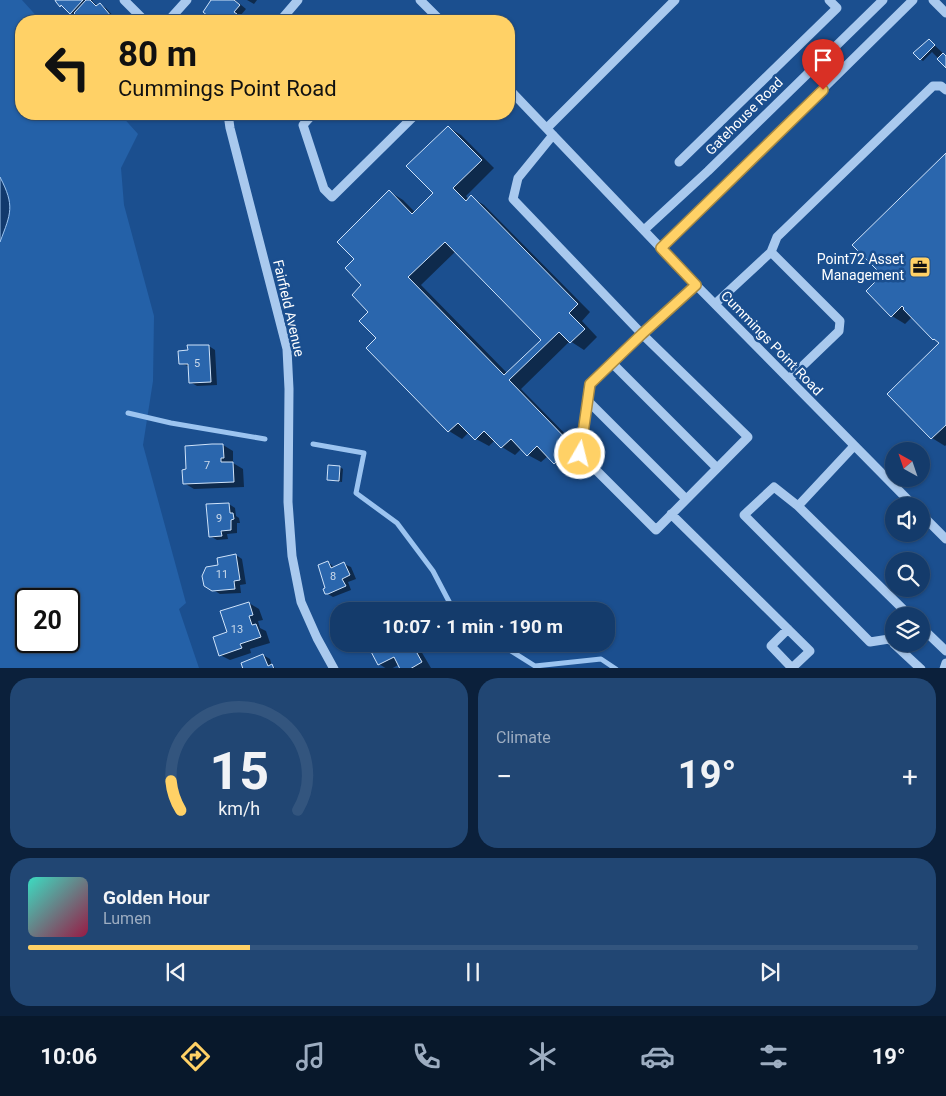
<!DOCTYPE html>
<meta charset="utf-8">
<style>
:root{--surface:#143b6b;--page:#214673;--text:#f1f3f6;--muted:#9dadc1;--line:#33557e;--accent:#ffd166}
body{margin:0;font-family:Roboto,sans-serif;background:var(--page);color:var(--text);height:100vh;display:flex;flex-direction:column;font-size:19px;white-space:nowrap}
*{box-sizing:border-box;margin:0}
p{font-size:16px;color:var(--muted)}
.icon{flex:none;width:28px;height:28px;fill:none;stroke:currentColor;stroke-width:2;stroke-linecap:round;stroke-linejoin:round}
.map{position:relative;height:668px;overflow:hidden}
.details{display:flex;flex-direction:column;gap:10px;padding:10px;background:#0b203b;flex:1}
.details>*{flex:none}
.top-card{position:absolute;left:15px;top:15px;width:500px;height:105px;border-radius:20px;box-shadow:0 1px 4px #0004,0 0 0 1px var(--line);background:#ffd166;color:#111;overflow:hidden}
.needle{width:32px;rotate:320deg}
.tools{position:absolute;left:885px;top:442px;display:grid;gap:10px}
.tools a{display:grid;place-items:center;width:45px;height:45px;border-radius:50%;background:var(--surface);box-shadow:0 1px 4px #0004,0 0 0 1px var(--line);font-size:25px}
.speed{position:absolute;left:15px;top:588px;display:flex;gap:10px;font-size:25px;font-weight:700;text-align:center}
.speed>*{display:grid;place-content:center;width:65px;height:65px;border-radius:50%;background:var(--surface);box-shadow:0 1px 4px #0004,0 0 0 1px var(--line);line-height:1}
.speed .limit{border:2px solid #111;border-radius:8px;background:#fff;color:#111}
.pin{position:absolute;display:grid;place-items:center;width:42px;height:42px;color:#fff;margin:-51px -21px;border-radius:50% 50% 50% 0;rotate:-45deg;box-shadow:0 0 5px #0007}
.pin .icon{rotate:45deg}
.me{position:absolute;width:55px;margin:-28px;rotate:8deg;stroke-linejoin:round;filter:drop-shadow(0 0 4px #0008)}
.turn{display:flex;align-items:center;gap:18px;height:105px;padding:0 20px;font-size:22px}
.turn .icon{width:65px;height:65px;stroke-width:2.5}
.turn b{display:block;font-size:35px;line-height:42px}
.big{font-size:38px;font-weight:700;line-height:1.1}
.details .card{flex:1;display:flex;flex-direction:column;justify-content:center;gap:8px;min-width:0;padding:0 18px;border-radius:20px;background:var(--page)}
.details .dial{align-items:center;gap:0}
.dial svg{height:130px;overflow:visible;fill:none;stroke:var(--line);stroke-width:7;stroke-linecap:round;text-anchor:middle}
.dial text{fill:var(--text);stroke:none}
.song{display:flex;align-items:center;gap:15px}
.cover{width:60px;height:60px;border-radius:8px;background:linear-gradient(135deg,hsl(170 70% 55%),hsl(340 70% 35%))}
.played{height:5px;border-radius:2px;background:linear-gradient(90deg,var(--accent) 25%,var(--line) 25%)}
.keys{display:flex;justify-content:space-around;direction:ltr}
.heat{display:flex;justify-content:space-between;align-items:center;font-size:28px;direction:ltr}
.details .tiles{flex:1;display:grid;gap:10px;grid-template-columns:1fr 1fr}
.card:last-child{grid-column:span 2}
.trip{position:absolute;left:330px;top:602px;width:285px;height:50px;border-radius:20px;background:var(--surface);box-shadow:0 1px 4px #0004,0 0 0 1px var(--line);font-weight:700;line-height:50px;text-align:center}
.dock{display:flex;height:80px;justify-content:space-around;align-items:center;background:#08182b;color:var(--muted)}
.dock .icon{width:35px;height:35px}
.dock .selected{color:var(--accent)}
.dock b{font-size:22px;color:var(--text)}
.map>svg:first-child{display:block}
.green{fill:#2461a8;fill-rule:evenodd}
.water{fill:#123a6d;stroke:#9cc4f0}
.shadow{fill:#0007;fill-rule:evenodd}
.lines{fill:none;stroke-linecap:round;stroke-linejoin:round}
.stream{stroke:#9cc4f0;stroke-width:5}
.building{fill:#2a66ad;stroke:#cfe3fa;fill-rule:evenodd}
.minor{stroke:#a9c9ee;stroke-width:9}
.route-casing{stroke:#a68842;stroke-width:12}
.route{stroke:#ffd166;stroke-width:9}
.labels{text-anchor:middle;stroke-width:5;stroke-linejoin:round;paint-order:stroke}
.number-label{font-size:11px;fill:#cad9ea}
.street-label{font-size:14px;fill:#fff;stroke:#1b4f8f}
.poi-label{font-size:14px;fill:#fff;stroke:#1b4f8f;text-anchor:end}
</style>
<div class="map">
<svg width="946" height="669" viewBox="0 0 946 669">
<rect width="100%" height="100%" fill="#1b4f8f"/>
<path class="green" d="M0,0H22L41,21H21V114H120L138,134L121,168L124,205L154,316L153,381L143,445L186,603L179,609L199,668L0,669ZM26,599H69V641H26Z"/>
<path class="water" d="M0,177C15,206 11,213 0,242Z"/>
<path class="shadow" d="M58,0H93L92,1L98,6L100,4L106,8L117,20L80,21L82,19L78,16L77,17L71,13L57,2Z
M213,0H235L246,9L240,16L242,18L240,21H216L205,11Z
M247,0H257L254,4Z
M931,42L946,56V66L932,52L923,61L920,59Z
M448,127L461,135L494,168L466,196L469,200L471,197L484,205L590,312L582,321L597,337L584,350L570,341L521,389L585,454L568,470L555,463L548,456L541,462L528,455L522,448L515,455L502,447L495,440L489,446L476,439L469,432L462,439L449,431L368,348L377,338L356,259L390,192L403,200L415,212L435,193ZM456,251L543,340L508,374L421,285Z
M946,155V445L945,446L932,438L889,394L941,343L934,339L912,317L905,324L892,316L867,291L883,275Z
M209,346L215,350L217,385L197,386L190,382V367L180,363Z
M223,445L233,451V463L243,469L244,487L194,489L184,483Z
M340,467L343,469L342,482L329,480Z
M229,504L235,508L236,516L239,518L240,523H237V533L227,534L228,539L217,540L210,536Z
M236,555L242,559L246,584L240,585L241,593L220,594L205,585L219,566Z
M328,562L335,568L344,564L351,567L356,579L348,582L351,590L333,597L326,593Z
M249,603L259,609L263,620L258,621L260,628L266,631L270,643L250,649L251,653L230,660L220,655Z
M368,644H422L418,646L431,668L402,669L400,664L391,669H387L379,664Z
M263,655L270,659L272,666L277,669H244Z"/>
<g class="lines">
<path class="stream" d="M128,413L171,423L265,439
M313,444L364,453L356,493L397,523L433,571L454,611
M500,644L535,666L601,659L616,669"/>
</g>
<path class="building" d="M55,0H83L70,14L61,5L60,7L56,2Z
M86,0H90L96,6L100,3L111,16L106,21H78L80,19L74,13Z
M211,0H234L240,5L234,12L237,14L231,21H214L203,12Z
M929,39L935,45L920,60L913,53Z
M943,53L946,56V68L937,59Z
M448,126L482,160L453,188L466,201L471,195L578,304L569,313L585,329L570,343L559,332L509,380L573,446L554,464L537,446L527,456L511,439L501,448L484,431L475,440L458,423L448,432L366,348L376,338L359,321L368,312L352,295L361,285L345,268L354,259L337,242L389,190L412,214L433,193L406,166ZM445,242L541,340L504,375L408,277Z
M946,153V425L931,439L887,394L939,343L934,339L933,340L903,309L904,308L902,306L891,317L866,291L882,275L852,245Z
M187,345H209L211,382L189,383L188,364H179L178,351L188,350Z
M212,444H223L224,458H221V462H233L234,482L183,484L182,470L186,469L185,446Z
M328,465L340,466L339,481L327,480Z
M229,503L230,513H233L234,519L231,520V530L221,531L222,536L209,537L206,504Z
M236,554L240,580L234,581L235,589L212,591L204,586L202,576L206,567L218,565L217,558Z
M328,561L331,568L344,562L350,575L342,579L346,586L328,594H325L323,589L325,588L318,565Z
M249,602L253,615L249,616L252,625L256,624L261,637L240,644L242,648L219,656L213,637L227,632L220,611Z
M367,644H412L422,662L410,669H400L394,657L378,665Z
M263,654L268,666L272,664L274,669H243L241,663Z"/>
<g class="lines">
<path class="minor" d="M124,0L145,21
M420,0L441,21
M933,0L946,13
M168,21L187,0
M280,21L298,0
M509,89L696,285L914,506
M228,114L230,128L287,349L289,389L288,502L292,556L301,602L317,638L334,669
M313,114L303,125L324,189L332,197L416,114
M547,128L675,0
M553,135L518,178L513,199L642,334L748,437L656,530L580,454L589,384L642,334L696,285
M679,162L837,8L829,0
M644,230L708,171L883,0
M661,248L913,0
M771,252L840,321L839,331L789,379
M715,304L771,252L777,237L933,86H941L946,90
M612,363L717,468
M587,400L686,499
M798,506L854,446
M671,514L810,651L792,668L771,646L788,629
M921,514L946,539
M921,627L946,651
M894,643L889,639L870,642L744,515L774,487L798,506L910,616
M894,644L921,669
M944,669L946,663"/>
</g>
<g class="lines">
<g class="route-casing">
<path id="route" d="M580,454L590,384L642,334L696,285L661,248L823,90"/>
</g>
<use href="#route" class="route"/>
</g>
<defs>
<g id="office-square" transform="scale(1.125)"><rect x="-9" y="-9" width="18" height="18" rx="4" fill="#ffd166" stroke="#1b4f8f"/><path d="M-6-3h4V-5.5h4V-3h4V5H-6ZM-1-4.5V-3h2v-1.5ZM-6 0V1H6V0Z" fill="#111"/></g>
</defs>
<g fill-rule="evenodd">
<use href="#office-square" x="920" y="267"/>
</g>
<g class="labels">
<g class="number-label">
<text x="197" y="367">5</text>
<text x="207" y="469">7</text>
<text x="219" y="522">9</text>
<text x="222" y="578">11</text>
<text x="333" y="580">8</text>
<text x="237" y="633">13</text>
</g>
<g class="street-label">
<text transform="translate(744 116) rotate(-45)" y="5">Gatehouse Road</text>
<text transform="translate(289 308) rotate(77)" y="5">Fairfield Avenue</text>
<text transform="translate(772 343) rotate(46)" y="5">Cummings Point Road</text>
</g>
<g class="poi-label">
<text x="904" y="264">Point72 Asset<tspan x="904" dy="16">Management</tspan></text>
</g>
</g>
</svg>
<div class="tools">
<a><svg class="needle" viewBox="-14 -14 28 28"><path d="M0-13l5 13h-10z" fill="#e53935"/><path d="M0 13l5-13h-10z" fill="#9dadc1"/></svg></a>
<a><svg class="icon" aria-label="sound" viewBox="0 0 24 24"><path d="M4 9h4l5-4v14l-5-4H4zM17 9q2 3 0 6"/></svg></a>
<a><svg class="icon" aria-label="search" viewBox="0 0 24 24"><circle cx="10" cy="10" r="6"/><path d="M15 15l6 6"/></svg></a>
<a><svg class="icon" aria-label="layers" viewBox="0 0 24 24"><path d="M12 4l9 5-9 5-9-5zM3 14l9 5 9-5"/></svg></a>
</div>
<div class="speed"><div class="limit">20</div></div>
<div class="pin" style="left:823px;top:90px;background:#d93025"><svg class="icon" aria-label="arrive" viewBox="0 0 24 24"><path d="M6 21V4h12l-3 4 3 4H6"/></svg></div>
<svg class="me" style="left:580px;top:454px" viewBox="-20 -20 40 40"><circle r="17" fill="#ffd166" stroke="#fff" stroke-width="3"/><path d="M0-11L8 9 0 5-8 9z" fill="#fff"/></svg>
<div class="trip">10:07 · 1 min · 190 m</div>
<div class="top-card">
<div class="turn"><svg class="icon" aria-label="left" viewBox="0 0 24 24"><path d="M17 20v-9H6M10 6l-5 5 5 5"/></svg><div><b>80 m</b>Cummings Point Road</div></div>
</div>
</div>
<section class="details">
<div class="tiles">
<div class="card dial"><svg viewBox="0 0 100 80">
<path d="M14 69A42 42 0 1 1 86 69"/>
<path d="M14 69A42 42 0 0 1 8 51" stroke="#ffd166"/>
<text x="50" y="56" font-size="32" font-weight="700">15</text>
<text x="50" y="72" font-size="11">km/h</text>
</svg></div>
<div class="card"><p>Climate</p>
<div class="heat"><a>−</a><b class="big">19°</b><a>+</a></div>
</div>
<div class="card">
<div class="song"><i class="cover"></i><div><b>Golden Hour</b><p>Lumen</p></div></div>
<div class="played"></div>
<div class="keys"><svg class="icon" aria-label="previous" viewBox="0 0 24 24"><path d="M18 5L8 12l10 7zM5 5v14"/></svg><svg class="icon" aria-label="pause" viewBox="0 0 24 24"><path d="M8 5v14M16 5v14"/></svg><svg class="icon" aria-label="next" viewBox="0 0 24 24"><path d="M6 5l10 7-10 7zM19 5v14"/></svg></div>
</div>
</div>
</section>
<nav class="dock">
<b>10:06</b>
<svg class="icon selected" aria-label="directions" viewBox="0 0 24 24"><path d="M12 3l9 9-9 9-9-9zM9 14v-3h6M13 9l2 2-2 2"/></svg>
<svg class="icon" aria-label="music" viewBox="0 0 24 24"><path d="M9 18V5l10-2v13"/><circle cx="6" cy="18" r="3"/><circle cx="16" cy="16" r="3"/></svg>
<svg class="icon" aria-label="phone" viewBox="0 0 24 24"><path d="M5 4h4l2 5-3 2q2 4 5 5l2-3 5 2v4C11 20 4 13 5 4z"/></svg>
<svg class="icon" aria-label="climate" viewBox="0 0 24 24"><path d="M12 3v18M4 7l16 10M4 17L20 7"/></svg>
<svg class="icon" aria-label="car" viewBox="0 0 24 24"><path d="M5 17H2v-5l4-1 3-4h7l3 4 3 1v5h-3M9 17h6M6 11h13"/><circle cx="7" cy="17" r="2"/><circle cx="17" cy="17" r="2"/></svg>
<svg class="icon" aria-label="filters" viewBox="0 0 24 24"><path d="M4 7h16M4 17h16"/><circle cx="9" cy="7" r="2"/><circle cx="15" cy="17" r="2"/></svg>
<b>19°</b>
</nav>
